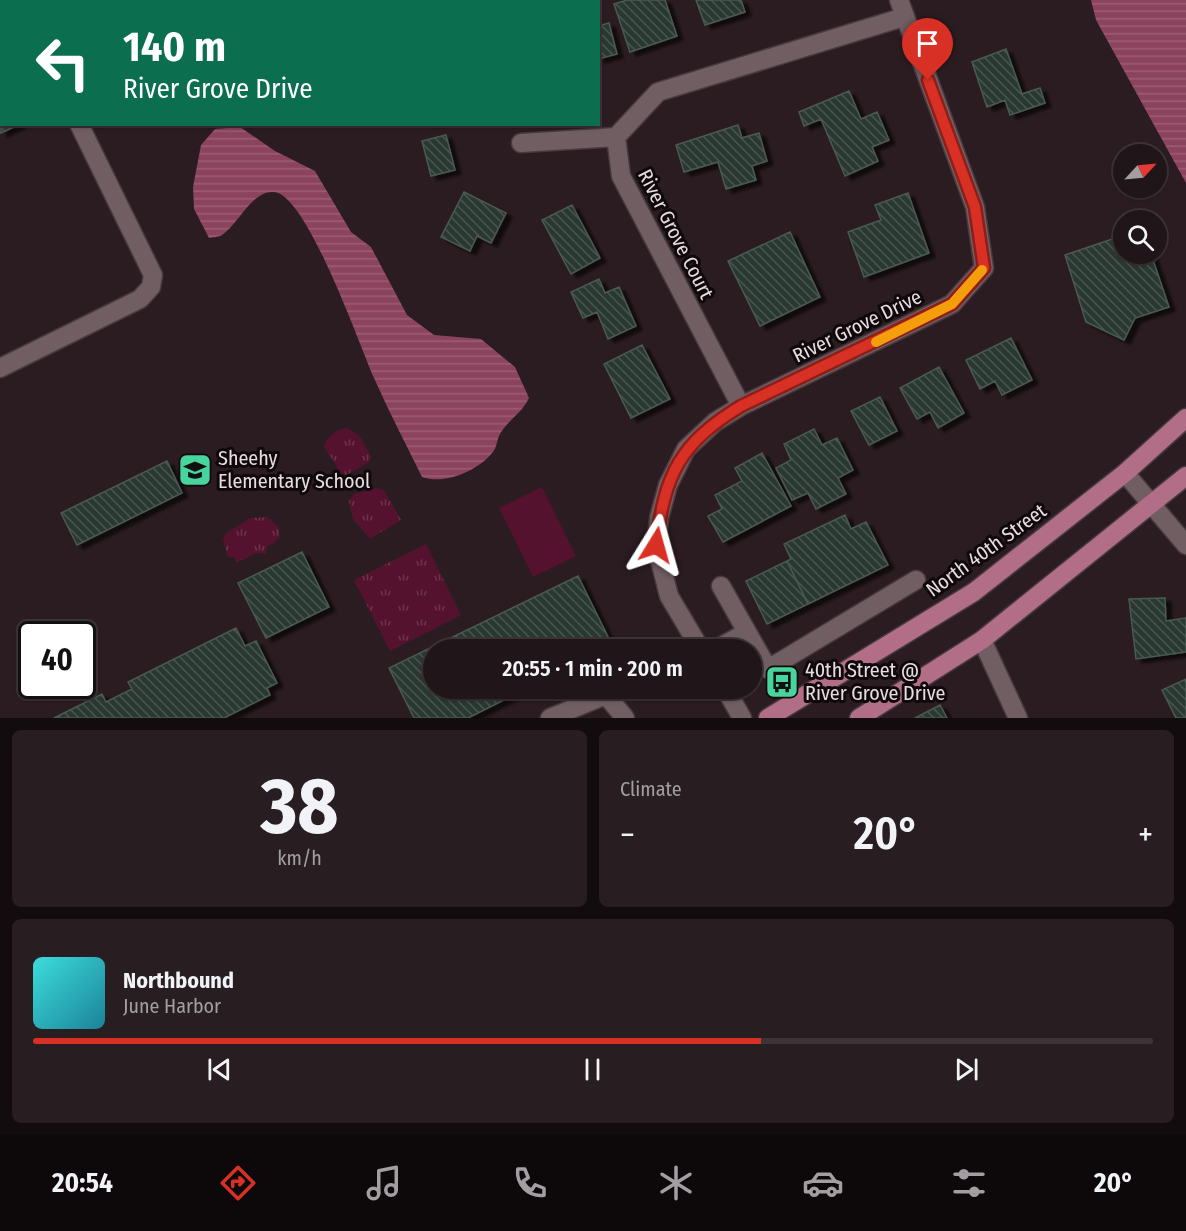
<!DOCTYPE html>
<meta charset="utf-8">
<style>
:root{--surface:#201519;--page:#281e22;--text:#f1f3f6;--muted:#a29fa2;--line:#3d3438;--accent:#d93025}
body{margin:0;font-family:"Fira Sans Condensed",sans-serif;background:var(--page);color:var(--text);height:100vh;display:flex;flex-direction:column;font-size:22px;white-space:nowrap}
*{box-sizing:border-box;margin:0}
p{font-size:20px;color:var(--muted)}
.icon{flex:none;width:33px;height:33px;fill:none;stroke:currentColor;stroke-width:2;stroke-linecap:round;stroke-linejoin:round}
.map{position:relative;height:718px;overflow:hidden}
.panel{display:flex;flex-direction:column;gap:12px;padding:12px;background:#120c0e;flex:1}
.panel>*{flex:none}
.top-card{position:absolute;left:0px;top:0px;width:600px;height:126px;box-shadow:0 2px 4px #0004,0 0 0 2px var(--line);background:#0b6e4f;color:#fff;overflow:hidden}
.needle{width:39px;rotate:64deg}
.buttons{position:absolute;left:1113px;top:144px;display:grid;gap:12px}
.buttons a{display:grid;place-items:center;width:54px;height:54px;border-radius:50%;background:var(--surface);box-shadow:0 2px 4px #0004,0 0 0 2px var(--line);font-size:30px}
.speed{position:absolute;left:18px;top:621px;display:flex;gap:12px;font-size:30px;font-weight:700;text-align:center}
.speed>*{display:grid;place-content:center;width:78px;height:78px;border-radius:50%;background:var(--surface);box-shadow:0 2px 4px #0004,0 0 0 2px var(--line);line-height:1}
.speed .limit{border:3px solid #111;border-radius:9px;background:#fff;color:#111}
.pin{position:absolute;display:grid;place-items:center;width:51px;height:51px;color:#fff;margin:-62px -26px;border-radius:50% 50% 50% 0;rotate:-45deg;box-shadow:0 0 6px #0007}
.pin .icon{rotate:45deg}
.me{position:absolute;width:66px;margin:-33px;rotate:8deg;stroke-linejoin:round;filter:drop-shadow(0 0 4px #0008)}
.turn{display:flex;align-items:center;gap:21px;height:126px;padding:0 24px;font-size:27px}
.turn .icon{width:78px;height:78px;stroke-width:2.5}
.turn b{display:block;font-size:42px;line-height:51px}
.big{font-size:45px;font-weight:600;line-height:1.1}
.panel .card{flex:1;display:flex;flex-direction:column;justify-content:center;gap:9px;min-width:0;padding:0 21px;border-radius:9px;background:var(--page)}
.panel .dial{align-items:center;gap:0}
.dial b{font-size:78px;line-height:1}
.song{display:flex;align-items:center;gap:18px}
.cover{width:72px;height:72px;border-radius:9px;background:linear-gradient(135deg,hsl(180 70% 55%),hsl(190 70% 35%))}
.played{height:6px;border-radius:3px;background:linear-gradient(90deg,var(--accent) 65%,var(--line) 65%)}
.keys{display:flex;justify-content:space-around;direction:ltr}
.heat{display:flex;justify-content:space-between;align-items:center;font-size:33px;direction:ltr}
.panel .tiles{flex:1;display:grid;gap:12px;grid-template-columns:1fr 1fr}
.card:last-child{grid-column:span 2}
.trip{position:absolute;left:423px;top:639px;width:339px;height:60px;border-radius:30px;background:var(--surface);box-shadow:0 2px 4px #0004,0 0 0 2px var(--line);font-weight:600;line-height:60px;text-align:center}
.dock{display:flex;height:96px;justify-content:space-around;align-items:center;background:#0d080a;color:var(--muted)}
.dock .icon{width:42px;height:42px}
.dock .active{color:var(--accent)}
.dock b{font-size:27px;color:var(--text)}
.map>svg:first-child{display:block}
.grass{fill:url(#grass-tufts)}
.garden{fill:#55122f}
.water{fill:url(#water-rules)}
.building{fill:url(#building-back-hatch);stroke:#4a5a52;stroke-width:1.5;filter:url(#shadow)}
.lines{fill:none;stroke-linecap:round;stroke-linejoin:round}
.minor-casing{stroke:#463a3e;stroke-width:21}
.major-casing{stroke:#463a3e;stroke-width:21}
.minor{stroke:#705e63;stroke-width:18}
.major{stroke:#b16e86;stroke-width:18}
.route-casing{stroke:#8d1f18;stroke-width:15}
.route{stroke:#d93025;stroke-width:10}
.slow{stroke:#f59e0b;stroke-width:10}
.labels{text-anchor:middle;stroke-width:6;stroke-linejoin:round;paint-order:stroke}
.street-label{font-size:20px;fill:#e8dde0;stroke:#0f090b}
.poi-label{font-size:20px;fill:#e8dde0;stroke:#0f090b;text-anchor:start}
</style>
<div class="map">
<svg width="1186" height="718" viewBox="0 0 1186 718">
<defs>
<pattern id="grass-tufts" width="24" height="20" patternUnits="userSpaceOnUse" patternTransform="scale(1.5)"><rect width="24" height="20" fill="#55122f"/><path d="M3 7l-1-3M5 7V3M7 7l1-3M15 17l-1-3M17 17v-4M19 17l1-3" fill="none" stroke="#6d344d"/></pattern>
<pattern id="water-rules" width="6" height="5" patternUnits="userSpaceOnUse" patternTransform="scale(1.5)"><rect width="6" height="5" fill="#8b435e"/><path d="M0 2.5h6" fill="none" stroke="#9b5e75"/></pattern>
<pattern id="building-back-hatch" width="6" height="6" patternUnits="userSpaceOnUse" patternTransform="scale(1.5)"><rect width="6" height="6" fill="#293931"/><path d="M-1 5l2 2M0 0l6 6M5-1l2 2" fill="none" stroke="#48554f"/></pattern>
<filter id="shadow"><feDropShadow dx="6" dy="4" stdDeviation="1.5" flood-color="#0009"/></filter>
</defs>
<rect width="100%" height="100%" fill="#2b1c21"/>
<path class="grass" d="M347,428L360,436L371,457L368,463L346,475L341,473L324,447C328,435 335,430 347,428Z
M376,488L384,490L401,520L370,539L353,519L349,501L354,494Z
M267,517L279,527L280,536L273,544L267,546L266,554L257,553L237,562L234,557H228L223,540L226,533L250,518Z
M426,544L461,615L390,651L354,580Z"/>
<path class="garden" d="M542,487L576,556L533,577L499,508Z"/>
<path class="water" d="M1091,0H1186V183L1096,20Z
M240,127L275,151L315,171L351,232L371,247L407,315L434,335L481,339L515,367L529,398C522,413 508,420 500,434C497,439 497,447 493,452C478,471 445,485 422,477C406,444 389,412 374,378C360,347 307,194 274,192C252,190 238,225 222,235C219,237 213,237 209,238L194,209L193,187L201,145L215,129Z"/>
<path class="building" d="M627,0H665L677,36L630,52L614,4Z
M696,0H741L745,12L705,25Z
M609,23L617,54L598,59V26Z
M1006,49L1022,94L1040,88L1045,103L1010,115L1005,100L987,107L972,62Z
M0,55L2,124H20L1,133Z
M849,91L861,119L877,112L889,140L872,147L878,161L845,176L821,119L804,126L799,112Z
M738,125L742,138L759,133L767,161L752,166L756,180L726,189L718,162L684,172L676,145Z
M446,135L455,170L431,176L422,141Z
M464,192L506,213L491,243L477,236L470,251L441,237Z
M908,193L929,253L864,277L848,232L881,220L875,205Z
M572,205L600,258L571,274L542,220Z
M790,232L820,297L760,326L728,261Z
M1124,235V254H1151L1169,307L1135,318L1124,340L1086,322L1065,255Z
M599,279L605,293L619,287L636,326L608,339L597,312L583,318L571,292Z
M1011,338L1032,380L1002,395L995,381L980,389L966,360Z
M642,345L670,399L631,418L604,364Z
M939,367L964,413L938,428L930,412L917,419L900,388Z
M880,397L897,431L869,445L851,411Z
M814,429L822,445L837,438L853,470L838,478L846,494L816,509L808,493L792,500L776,468L791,460L784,444Z
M762,453L791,506L723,542L708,516L722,509L715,495L742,481L735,468Z
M167,461L182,493L77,545L61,513Z
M845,515L851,529L866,522L888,565L808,604L787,561L791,559L784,544Z
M302,552L329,607L266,638L238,583Z
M787,561L808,604L767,624L746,581Z
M578,576L613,647L607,650H434V688H528L468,718H414L389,668Z
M1165,598L1166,621L1186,618V652L1136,659L1129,599Z
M236,628L245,646L256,641L277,683L267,688L270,695L224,718H54L102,694L106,702L132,689L128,682Z
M1186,679V718H1176L1162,690Z
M940,705L947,718H915Z"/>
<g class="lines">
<g class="minor-casing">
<path id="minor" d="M18,0L19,2
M521,143L616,137
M0,368L140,299L151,287L153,275L79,124
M741,406L621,176L616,137L658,92L904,17
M1125,473L1186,545
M721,586L768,669L916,580
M982,640L1018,718
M701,650L669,596L656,545L659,518L668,485L686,449L715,422L741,406L952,304L984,268L975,207L899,0
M715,650L747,632
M725,688L742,718
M550,718L606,695L625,718"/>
</g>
<g class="major-casing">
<path id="major" d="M768,718L974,592L1125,473L1186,418
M859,718L982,640L1186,476"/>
</g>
<use href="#minor" class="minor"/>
<use href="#major" class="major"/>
</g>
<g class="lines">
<g class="route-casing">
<path id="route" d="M656,545C665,474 679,444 741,406L952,304L984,268L975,207L928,80"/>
</g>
<use href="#route" class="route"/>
<path class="slow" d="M876,342L952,304L982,270"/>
</g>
<defs>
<g id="school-square" transform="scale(1.725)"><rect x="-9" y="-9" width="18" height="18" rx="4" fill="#48d49d" stroke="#0f090b"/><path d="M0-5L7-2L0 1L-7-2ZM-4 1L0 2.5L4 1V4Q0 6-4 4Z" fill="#111"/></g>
<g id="bus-square" transform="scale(1.725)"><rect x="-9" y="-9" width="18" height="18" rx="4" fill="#48d49d" stroke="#0f090b"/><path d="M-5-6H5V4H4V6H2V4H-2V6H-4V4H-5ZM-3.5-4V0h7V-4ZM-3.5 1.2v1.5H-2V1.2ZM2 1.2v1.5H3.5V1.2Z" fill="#111"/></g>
</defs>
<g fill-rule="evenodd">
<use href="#school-square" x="195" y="470"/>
<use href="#bus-square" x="782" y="682"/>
</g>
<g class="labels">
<g class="street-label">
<text transform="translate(676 234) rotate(63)" y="7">River Grove Court</text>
<text transform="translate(857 326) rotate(-26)" y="7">River Grove Drive</text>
<text transform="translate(986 550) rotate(-36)" y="7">North 40th Street</text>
</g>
<g class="poi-label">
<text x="218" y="465">Sheehy<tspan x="218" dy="23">Elementary School</tspan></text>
<text x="805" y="677">40th Street @<tspan x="805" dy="23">River Grove Drive</tspan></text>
</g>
</g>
</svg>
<div class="buttons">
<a><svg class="needle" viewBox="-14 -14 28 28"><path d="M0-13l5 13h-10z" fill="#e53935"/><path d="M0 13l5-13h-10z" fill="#a29fa2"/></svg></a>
<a><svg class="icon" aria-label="search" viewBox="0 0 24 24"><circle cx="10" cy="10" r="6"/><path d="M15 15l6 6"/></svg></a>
</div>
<div class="speed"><div class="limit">40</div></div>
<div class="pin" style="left:928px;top:80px;background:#d93025"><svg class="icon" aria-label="arrive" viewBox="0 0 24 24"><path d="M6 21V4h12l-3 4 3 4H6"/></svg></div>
<svg class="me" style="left:656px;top:545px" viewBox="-20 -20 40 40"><path d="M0-17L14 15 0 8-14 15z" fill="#d93025" stroke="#fff" stroke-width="4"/></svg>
<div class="trip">20:55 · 1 min · 200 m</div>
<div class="top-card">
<div class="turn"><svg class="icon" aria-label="left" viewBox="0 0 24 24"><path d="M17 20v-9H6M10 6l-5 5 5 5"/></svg><div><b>140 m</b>River Grove Drive</div></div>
</div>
</div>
<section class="panel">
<div class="tiles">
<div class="card dial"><b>38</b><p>km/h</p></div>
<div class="card"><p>Climate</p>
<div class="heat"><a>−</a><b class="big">20°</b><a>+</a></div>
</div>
<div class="card">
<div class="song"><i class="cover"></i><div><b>Northbound</b><p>June Harbor</p></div></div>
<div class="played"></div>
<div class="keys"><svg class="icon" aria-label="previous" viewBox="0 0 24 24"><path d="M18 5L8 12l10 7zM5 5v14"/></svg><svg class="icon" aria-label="pause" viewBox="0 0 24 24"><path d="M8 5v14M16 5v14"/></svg><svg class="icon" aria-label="next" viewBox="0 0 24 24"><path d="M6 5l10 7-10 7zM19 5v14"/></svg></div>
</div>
</div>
</section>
<nav class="dock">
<b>20:54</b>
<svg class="icon active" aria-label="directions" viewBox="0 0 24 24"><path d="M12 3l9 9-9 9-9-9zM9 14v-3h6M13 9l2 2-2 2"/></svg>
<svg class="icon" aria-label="music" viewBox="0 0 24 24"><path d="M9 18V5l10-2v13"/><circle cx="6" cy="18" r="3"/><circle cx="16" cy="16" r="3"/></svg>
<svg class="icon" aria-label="phone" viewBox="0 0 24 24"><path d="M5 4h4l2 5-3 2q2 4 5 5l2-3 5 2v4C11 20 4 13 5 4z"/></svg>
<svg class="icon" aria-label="climate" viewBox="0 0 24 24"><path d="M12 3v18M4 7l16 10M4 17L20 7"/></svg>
<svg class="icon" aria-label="car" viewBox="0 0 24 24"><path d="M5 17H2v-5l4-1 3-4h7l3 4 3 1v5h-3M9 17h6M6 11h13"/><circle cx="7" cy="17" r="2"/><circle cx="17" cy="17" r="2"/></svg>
<svg class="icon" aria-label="filters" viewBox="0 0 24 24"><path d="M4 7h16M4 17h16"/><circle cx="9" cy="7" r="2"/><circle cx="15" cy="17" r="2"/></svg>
<b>20°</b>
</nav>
